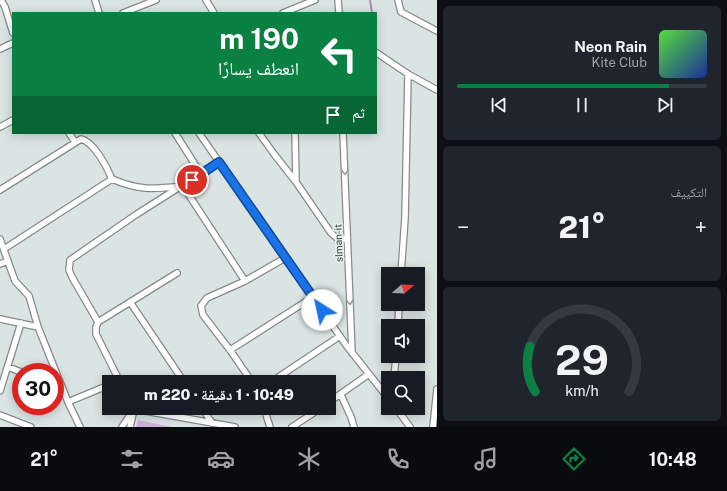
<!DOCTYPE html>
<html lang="ar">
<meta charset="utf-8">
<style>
:root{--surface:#171b24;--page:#20242c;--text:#f1f3f6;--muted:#9ea1a6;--line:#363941;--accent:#0b8043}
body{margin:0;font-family:"Public Sans","Noto Naskh Arabic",sans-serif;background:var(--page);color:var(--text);direction:rtl;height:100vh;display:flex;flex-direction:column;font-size:15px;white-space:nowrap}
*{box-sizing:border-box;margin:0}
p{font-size:13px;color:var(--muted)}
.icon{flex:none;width:22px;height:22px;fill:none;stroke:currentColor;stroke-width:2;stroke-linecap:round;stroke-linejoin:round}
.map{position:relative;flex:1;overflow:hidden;direction:ltr}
.panel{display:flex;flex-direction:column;gap:6px;padding:6px;background:#0d0f14;width:290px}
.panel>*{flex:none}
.top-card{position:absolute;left:12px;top:12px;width:365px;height:122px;border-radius:0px;box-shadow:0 2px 10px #0003;direction:rtl;background:#0b8043;color:#fff;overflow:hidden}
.needle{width:26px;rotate:71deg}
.buttons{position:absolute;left:381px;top:267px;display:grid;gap:8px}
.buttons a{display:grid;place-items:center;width:44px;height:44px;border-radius:0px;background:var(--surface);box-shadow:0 2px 10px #0003;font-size:20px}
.speed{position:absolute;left:12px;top:363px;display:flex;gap:8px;font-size:20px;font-weight:700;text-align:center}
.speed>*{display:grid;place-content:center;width:52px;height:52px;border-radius:50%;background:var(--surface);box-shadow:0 2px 10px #0003;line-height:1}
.speed .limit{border:6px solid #d22;background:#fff;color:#111}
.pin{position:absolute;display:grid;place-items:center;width:34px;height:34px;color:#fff;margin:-17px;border:2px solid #fff;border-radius:50%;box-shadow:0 1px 4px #0007}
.me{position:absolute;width:44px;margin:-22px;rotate:325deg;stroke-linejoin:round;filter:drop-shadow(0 0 3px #0008)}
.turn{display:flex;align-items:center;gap:14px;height:84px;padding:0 12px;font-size:18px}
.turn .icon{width:52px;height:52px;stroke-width:2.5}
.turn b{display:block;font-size:28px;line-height:34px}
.then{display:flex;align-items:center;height:38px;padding:0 12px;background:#0003;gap:8px;font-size:15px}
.big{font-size:30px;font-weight:800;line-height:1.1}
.panel .tile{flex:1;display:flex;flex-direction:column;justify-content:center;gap:6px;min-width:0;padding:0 14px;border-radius:6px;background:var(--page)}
.panel .dial{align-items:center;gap:0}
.dial svg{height:104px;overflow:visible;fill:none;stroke:var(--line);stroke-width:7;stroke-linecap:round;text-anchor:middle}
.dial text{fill:var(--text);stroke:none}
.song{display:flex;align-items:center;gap:12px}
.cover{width:48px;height:48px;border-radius:6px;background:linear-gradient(135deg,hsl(110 70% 55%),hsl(230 70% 35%))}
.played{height:4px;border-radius:2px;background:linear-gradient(90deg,var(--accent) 85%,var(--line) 85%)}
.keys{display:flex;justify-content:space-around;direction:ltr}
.heat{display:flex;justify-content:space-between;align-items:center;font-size:22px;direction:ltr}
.trip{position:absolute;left:102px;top:375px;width:234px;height:40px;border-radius:0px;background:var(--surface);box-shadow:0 2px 10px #0003;font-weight:800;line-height:40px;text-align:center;direction:rtl}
.menu{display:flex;height:64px;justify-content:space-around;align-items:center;background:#090b0e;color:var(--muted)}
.menu .icon{width:28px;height:28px}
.menu .active{color:var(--accent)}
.menu b{font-size:18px;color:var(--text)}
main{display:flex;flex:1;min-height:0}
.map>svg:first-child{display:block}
.pitch{fill:#d1b0db}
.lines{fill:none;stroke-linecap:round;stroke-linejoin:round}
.stream{stroke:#ac87b7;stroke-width:2}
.minor-casing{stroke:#838c8b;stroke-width:8}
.minor{stroke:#fff;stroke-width:5.5}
.oneway{stroke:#9a9c9b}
.route-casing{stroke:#114b97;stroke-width:10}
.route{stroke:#1a73e8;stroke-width:7}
.labels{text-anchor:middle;stroke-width:3.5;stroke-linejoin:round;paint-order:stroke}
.street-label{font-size:10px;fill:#343837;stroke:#e7f2f0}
</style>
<main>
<section class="panel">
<div class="tile">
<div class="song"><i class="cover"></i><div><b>Neon Rain</b><p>Kite Club</p></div></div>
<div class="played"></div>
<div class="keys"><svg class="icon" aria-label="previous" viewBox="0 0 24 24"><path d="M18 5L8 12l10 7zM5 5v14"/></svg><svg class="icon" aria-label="pause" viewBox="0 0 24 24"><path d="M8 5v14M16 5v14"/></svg><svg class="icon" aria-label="next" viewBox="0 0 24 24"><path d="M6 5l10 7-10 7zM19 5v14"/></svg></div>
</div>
<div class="tile"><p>التكييف</p>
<div class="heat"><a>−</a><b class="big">21°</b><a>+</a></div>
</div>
<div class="tile dial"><svg viewBox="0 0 100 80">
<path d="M14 69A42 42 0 1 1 86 69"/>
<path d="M14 69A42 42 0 0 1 10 34" stroke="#0b8043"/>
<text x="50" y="56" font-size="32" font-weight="700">29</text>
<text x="50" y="72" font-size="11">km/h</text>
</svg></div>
</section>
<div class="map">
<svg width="437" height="427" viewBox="0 0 437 427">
<rect width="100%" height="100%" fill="#dae4e3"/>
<path class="pitch" d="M138,420L172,427H136Z"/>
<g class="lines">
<path class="stream" d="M370,0L372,13"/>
<g class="minor-casing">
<path id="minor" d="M1,0L5,7L13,33
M95,0L99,13
M206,0L214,13
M338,0L339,13
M398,0L401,12L437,31
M123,13L156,0
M283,13L315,0
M0,49L13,43
M377,53L408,74L437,90
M0,127L13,120
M69,133L75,142
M175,133L201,174
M199,133L346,345L388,398
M259,133L274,154L296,182L331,233L338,239H347
M295,133L296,181
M343,133L352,353
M0,190L81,139C94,142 107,167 112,179C140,191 153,189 183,186L245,281
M0,239L15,281L29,296L38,327L68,402L80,427
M4,249L112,179
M0,264L8,261
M401,274L405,218L408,74
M130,302L184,382
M0,319L38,327
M98,322L72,277L69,270L70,260L137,214L219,162
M398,326L399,304
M230,350L313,297
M8,367L21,372
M394,378L396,356
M120,382L96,334V327L98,322L177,273
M252,382L230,350L203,315L201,306L207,298L245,281L285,258
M271,382L340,336
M0,391L21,323
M341,395L351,417L354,427
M68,402L109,385
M329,402L369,374
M202,408L212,423
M264,408L270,427
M396,408L410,427
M134,409L235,427
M0,415L31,427
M122,427L134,409
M130,427L133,414
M292,427L321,408
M433,427L437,389"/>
</g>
<use href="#minor" class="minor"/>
</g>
<defs><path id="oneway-chevron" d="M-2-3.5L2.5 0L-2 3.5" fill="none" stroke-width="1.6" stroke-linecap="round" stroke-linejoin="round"/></defs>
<g class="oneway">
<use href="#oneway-chevron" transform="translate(345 172) rotate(88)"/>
<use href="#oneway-chevron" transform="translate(350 302) rotate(87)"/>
</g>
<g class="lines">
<g class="route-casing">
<path id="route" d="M192,180L219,162L322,310"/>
</g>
<use href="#route" class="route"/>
</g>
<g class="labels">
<g class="street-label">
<text transform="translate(338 243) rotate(-92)" y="4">slman-it</text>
</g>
</g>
</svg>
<div class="buttons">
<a><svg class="needle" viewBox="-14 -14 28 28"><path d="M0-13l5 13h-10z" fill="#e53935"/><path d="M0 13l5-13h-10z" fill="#9ea1a6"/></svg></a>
<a><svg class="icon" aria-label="sound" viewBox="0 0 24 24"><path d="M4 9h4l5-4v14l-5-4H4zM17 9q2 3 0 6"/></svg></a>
<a><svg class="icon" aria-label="search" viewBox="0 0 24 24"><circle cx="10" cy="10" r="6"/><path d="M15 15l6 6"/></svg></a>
</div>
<div class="speed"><div class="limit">30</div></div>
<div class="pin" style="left:192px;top:180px;background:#d93025"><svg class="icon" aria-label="arrive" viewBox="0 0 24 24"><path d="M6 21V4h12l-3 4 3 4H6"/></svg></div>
<svg class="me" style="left:322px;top:310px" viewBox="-20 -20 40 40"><circle r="19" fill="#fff"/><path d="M0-13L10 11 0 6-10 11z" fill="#1a73e8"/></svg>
<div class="trip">10:49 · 1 دقيقة · 220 m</div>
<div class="top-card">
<div class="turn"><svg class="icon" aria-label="left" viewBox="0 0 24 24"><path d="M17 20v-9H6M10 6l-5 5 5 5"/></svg><div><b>190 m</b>انعطف يسارًا</div></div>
<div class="then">ثم<svg class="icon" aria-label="arrive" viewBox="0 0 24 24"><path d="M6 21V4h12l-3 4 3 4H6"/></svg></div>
</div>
</div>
</main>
<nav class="menu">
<b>10:48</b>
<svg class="icon active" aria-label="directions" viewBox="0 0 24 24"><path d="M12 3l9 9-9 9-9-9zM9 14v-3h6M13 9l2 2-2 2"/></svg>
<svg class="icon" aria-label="music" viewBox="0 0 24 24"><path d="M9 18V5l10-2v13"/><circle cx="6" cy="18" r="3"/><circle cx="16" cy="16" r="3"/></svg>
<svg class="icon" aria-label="phone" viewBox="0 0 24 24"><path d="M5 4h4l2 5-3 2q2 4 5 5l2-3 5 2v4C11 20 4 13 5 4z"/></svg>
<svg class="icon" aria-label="climate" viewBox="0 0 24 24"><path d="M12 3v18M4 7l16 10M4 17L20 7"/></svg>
<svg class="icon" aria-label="car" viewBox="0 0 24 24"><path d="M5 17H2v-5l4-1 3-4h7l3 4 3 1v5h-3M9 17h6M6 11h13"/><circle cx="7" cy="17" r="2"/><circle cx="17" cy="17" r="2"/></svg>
<svg class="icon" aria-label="filters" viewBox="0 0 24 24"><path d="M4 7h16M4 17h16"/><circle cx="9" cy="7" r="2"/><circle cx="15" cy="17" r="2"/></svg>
<b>21°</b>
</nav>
